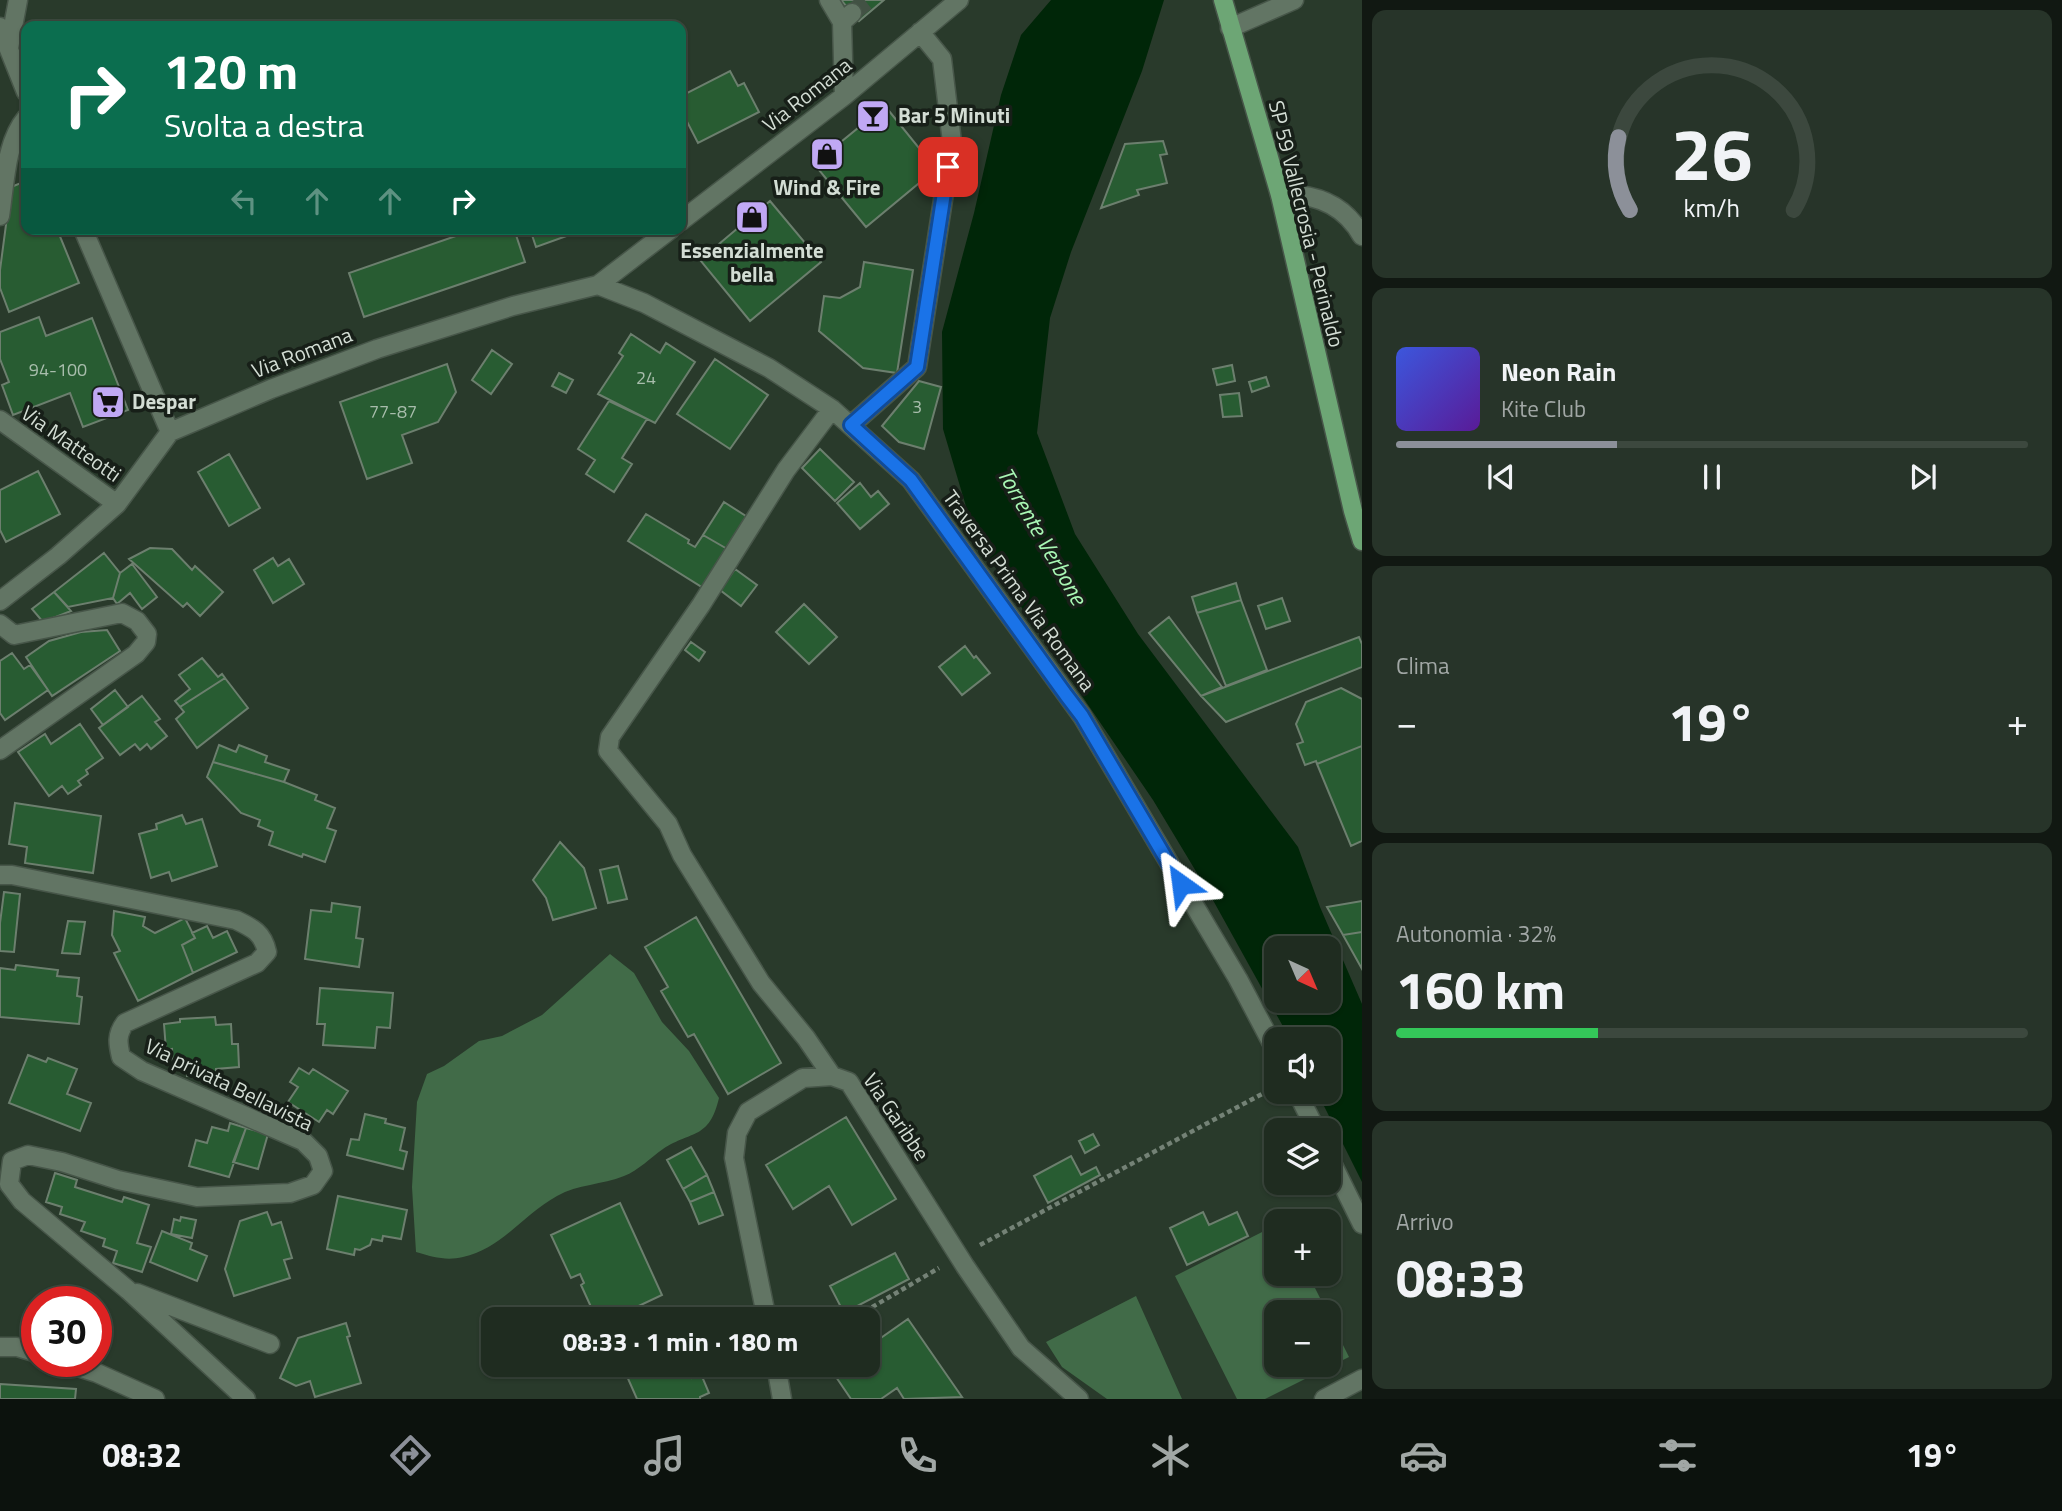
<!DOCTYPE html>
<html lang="it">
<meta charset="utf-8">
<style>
:root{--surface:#1f2c20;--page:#273429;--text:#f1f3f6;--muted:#a1a7a5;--line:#3c483e;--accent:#8c9099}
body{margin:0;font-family:"Titillium Web",sans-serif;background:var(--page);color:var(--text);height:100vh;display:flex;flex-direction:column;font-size:26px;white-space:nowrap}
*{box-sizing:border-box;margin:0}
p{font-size:23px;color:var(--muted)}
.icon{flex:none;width:38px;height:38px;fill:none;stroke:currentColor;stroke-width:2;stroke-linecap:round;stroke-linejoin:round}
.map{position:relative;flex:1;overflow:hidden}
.side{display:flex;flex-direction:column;gap:10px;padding:10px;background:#111812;width:700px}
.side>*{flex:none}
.guide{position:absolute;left:21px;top:21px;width:665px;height:214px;border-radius:14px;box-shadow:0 2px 5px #0004,0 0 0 2px var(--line);background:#0b6e4f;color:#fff;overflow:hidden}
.needle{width:46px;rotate:136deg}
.fabs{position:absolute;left:1264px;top:936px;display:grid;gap:14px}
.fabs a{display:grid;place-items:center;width:77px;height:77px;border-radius:14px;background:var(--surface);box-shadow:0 2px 5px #0004,0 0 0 2px var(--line);font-size:35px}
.speed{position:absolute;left:21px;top:1286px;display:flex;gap:14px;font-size:35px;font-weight:700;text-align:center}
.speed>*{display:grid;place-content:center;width:91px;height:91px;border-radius:50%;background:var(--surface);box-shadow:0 2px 5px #0004,0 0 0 2px var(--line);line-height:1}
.speed .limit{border:10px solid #d22;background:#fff;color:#111}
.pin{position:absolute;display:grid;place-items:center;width:60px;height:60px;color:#fff;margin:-30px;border-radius:14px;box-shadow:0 4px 10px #0006}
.me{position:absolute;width:77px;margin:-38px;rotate:329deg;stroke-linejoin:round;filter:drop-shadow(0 0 5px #0008)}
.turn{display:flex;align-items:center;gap:24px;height:147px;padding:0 28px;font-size:32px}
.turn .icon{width:91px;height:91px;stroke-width:2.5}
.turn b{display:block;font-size:49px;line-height:60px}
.lanes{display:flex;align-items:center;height:66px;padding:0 28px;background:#0003;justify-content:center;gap:35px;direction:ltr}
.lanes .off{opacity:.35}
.big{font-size:52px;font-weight:700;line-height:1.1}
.side .card{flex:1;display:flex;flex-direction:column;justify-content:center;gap:10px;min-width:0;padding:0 24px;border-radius:14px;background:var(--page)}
.side .dial{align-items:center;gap:0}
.dial svg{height:182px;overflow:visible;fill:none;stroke:var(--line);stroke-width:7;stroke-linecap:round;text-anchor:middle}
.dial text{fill:var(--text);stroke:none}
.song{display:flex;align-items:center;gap:21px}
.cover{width:84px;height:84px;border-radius:10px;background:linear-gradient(135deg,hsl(230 70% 55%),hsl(270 70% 35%))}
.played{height:7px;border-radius:4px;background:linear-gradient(90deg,var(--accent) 35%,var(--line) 35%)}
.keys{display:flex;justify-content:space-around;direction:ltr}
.heat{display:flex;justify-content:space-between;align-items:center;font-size:38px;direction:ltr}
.charge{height:10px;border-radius:5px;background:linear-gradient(90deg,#34c759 32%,var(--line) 0)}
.trip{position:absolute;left:481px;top:1307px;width:399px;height:70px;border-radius:14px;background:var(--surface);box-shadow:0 2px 5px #0004,0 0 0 2px var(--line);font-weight:700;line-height:70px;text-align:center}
.dock{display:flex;height:112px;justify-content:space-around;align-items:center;background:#0c120d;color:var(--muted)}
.dock .icon{width:49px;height:49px}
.dock .on{color:var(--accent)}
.dock b{font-size:32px;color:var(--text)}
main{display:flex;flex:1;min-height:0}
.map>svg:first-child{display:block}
.green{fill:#416b48}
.water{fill:#002608;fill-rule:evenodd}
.building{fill:#285c32;stroke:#6c7f6e;stroke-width:2}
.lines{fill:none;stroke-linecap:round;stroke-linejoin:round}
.minor-tunnel{stroke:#425244;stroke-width:18;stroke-dasharray:18 9;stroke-linecap:butt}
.minor-casing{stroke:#475649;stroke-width:21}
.major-casing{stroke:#475649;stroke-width:21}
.path{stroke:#748276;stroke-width:4.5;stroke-dasharray:5 3.5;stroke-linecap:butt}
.minor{stroke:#627564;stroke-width:18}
.major{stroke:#6da675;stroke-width:18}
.route-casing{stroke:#114b97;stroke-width:18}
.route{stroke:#1a73e8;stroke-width:12}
.labels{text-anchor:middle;stroke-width:7;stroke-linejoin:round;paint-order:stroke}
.number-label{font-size:18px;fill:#a8bdac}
.street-label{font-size:21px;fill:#d3ddd4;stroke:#171f18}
.poi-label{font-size:21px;font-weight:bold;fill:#d3ddd4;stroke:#171f18;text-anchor:start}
.water-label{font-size:23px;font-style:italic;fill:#a9f7b4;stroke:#171f18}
</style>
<main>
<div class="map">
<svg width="1362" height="1399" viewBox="0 0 1362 1399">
<rect width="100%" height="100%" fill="#293a2b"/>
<path class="green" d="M610,954L634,973L662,1022L689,1051L719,1098C709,1140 692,1130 663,1149C651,1157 638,1171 624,1176C602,1185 578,1184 557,1196C524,1214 501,1249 463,1257C446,1261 433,1257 416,1252L412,1187L417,1102L427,1074L444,1066L479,1041L502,1036L542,1015Z
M1276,1225V1274H1308L1327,1312H1276V1365H1328V1315L1349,1357L1265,1399H1237L1175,1276Z
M1136,1296L1182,1399H1107L1062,1367L1046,1342Z"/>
<path class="water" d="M1051,0H1164L1142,71L1071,252L1050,318L1037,433L1075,534L1138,634L1298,847L1320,907L1362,1004V1182L1317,1092H1328V1040L1290,1039L1209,893L1153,800L1005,583L973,530L943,429L942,332L974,213L1001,95L1021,35ZM1276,948H1328V1001H1276Z"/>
<path class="building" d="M841,0H884L859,21Z
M730,71L738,86L744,83L759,112L698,143L681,110V96Z
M885,106L936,169L866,227L814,164Z
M1163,141L1167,154L1160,155L1167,183L1137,190L1139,195L1101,208L1125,144Z
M26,181V229H57L79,283L9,312L0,288V270L11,187Z
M770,201L821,262L750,321L700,260Z
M476,229H514L525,262L364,317L349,273Z
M530,229H586L536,247Z
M864,262L913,270L897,373L863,368L819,331L824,296L840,298L860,287Z
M39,317L46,336L92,318L128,410L83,427L70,393L13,415L2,385L9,382L0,359V332Z
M631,334L660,353L666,343L695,362L655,423L598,394L623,356L619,353Z
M492,350L512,364L491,394L472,380Z
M715,359L768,395L730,449L677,414Z
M447,364L456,392L438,422L402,435L412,463L367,479L340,402Z
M1232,365L1235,381L1217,385L1213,369Z
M559,373L573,380L566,393L552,386Z
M1266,377L1269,386L1252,392L1249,382Z
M919,381L941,387L924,449L899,442L882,426Z
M1239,393L1242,416L1223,417L1220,395Z
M609,401L647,419L622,458L632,464L614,492L586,474L595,460L578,449Z
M820,449L854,482L835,501L802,468Z
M229,454L260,508L229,526L198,472Z
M38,471L60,514L6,542L0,530V490Z
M860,483L871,497L878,491L889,504L860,529L837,503Z
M724,502L749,518L729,550L703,535Z
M646,514L689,540L688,543L695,547L703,535L729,550L705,589L628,541Z
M150,548L172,549L192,570L195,566L223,592L200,616L187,603L183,607L129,559Z
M104,553L120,573L113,598L68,607L54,592Z
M273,558L278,566L289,559L304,584L273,603L254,570Z
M132,564L157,597L142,609L130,593L117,604L113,598L120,573Z
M735,569L757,585L741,606L720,590Z
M1236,583L1241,600L1197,613L1192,597Z
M54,592L71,611L43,622L32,609Z
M1282,598L1290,621L1266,629L1258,606Z
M1241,600L1267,670L1226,686L1197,613Z
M804,604L837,637L809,664L776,632Z
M1169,617L1222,687L1201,696L1149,633Z
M107,630L120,651L52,696L26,657L49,641L81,632Z
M1359,637L1362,644V667L1226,722L1201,696Z
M691,642L705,652L699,661L685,650Z
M965,646L974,658L976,656L990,673L962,695L939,667Z
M12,653L24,669L30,665L48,690L5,720L0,713V661Z
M202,658L218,677L222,674L225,678L180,707L175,701L190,689L179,675Z
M225,678L248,708L197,748L176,719L184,712L180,707Z
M1341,688L1362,699V746L1317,764L1316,761L1305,765L1297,744L1303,742L1296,724L1306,702Z
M115,690L128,707L103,725L91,709Z
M142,696L160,719L155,722L167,736L151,749L147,744L140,750L135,744L120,755L99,728Z
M80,724L103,758L86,770L88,774L78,781L81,785L68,794L62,786L49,796L18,752L45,734L51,744Z
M219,745L236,752L239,745L267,756L265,762L289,770L284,782L213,762Z
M1362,746V841L1351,846L1317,764Z
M213,762L284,782L317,795L315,800L335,808L327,828L336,831L325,862L303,854L302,857L269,845L273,832L258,826L260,820L241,813L207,777Z
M15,803L101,816L93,873L25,863L27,847L9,844Z
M182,815L186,824L202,819L217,866L172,881L169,872L151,878L139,834L157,829L156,824Z
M560,842L584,868L596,908L553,920L546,898L533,880Z
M618,866L627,899L608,903L600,870Z
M4,892L20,894L14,952L0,951V923Z
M1362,901V932L1343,935L1327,907Z
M332,903L360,907L356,938L363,939L359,967L305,959L311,910L331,912Z
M114,911L145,917L143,926L155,933L185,918L195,938L182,945L193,973L138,1001L114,953L120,951L112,935Z
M696,917L781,1063L728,1094L694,1034L688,1037L661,991L668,987L645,947Z
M68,921L85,922L80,954L62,953Z
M207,926L213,938L227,931L237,952L193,973L182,945L195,938L192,933Z
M1362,932V969L1343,935Z
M16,965L58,970L57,976L79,978L77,996L82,997L79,1024L0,1017V968L15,970Z
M320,988L393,993L390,1028L377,1027L375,1048L323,1045L325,1024H317Z
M215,1017L216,1025L231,1024L232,1044H238L239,1067L216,1069V1074L187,1076V1064L173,1065L172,1049L166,1050L164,1024L180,1022V1019Z
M28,1055L46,1062L48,1058L77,1069L67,1094L91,1103L80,1131L9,1103Z
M299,1068L309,1074L313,1069L348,1091L333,1114L327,1110L319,1122L288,1102L298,1087L290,1082Z
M365,1114L386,1119L385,1123L405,1128L400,1150L407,1152L403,1169L347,1155L351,1139L359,1140Z
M846,1117L896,1199L852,1225L829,1186L793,1209L766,1165Z
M230,1123L246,1128L229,1177L189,1166L196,1140L207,1143L212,1127L228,1131Z
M246,1128L268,1134L258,1169L233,1162Z
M1093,1134L1099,1145L1085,1153L1079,1141Z
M691,1147L707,1175L683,1189L667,1160Z
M1071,1156L1081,1175L1096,1167L1100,1175L1048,1203L1034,1176Z
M55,1173L77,1180L75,1187L122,1202L124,1197L149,1205L137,1243L151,1247L142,1272L113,1263L117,1251L103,1246L105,1239L81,1231L85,1222L60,1214L62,1207L46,1202Z
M707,1175L714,1192L690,1202L683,1189Z
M714,1192L723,1215L699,1224L690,1202Z
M338,1196L407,1210L401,1239L383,1236L382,1241L372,1239L370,1245L360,1250L355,1249L354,1255L327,1249Z
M620,1203L662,1295L609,1320H597L581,1285L584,1283L580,1274L571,1278L551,1235Z
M267,1212L272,1225L281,1222L292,1258L284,1260L290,1278L234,1296L225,1269L240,1221Z
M1203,1212L1209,1225L1237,1212L1248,1236L1187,1265L1170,1228Z
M181,1217L196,1220L192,1238L171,1234L174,1219L180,1221Z
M162,1231L192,1243L190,1249L207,1256L197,1281L150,1262Z
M895,1253L909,1279L844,1313L830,1286Z
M908,1319L962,1397L904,1399L897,1388L881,1399H851L832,1371L842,1365H868V1347Z
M346,1323L350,1336L347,1337L361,1383L315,1397L310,1381L296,1386L280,1378L298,1338Z
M622,1365H689L687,1366L692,1378L701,1374L709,1393L700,1397V1399H637Z
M0,1384L76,1389L75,1399H0Z"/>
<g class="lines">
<path class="minor-tunnel" d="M852,13L868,0"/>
<g class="minor-casing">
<path id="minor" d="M829,0L842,22
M0,27L26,92
M1230,28L1294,0
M9,48L18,0
M844,96L842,22L852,13
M1280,195C1315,193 1344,204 1362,236
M0,216C5,185 5,143 26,118
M681,221L844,96L959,0
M83,229L170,432
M598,285L644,303L769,368L832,409L911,480L1082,716L1238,979L1276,1051
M0,420L117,504
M851,425L917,367L952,142L942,59L920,32
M0,601L58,556L117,504L170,432L271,389L377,349L513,306L598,285L671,229
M0,624L14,635L122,613L137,621L147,634L146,642L136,654L0,750
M0,875H12L236,920C253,928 263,933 267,952L257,963L125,1023C116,1035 118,1044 121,1057L142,1071L303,1141L318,1156L323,1171L313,1185L290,1193L197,1197L118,1180L62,1162L28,1155L12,1161L9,1184L22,1201L128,1290L246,1399
M832,1076L806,1038L761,983L682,855L668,824L608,751L610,737L701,605L786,470L832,409
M1297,1092L1316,1130
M1328,1155L1362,1224
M137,1293L270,1344
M767,1320L734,1158L737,1133L748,1112L803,1078L832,1076L849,1082L965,1266L1021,1348L1079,1399
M0,1347H17L37,1353
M62,1362L97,1373L155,1399
M776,1365L782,1399
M1324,1399L1362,1379"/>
</g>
<g class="major-casing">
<path id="major" d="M1223,0L1280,195L1353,511L1362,541"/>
</g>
<path class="path" d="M980,1245L1275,1087
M850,1320L939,1268"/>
<use href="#minor" class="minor"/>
<use href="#major" class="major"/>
</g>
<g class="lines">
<g class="route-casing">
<path id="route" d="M948,167L917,367L851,425L911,480L1066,695L1082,716L1181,884"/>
</g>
<use href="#route" class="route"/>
</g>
<defs>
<g id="bar-square" transform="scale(1.75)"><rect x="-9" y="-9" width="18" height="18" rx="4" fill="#c0a8f4" stroke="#171f18"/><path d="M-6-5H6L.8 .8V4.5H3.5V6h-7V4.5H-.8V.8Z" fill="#111"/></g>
<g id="shop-square" transform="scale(1.75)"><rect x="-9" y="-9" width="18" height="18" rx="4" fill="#c0a8f4" stroke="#171f18"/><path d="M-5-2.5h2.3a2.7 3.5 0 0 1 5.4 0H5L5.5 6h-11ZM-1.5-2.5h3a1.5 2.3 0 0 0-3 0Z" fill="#111"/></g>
<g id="supermarket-square" transform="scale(1.75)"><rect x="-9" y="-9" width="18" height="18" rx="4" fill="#c0a8f4" stroke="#171f18"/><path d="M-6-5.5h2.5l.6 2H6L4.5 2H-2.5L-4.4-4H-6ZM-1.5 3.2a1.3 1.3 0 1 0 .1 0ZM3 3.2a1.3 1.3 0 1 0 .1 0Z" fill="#111"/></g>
</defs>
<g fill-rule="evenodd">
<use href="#bar-square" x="873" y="116"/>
<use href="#shop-square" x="827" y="154"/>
<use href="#shop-square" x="752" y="217"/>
<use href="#supermarket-square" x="108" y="402"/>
</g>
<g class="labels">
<g class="number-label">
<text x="58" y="376">94-100</text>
<text x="646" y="384">24</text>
<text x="917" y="413">3</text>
<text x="393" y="418">77-87</text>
</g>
<g class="street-label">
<text transform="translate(807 95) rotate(-38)" y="7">Via Romana</text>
<text transform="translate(1306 224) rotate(76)" y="7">SP 59 Vallecrosia - Perinaldo</text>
<text transform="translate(302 353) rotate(-21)" y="7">Via Romana</text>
<text transform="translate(71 444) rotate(35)" y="7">Via Matteotti</text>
<text transform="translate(1019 591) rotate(54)" y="7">Traversa Prima Via Romana</text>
<text transform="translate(229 1085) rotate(26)" y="7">Via privata Bellavista</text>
<text transform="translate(896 1117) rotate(56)" y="7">Via Garibbe</text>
</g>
<g class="poi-label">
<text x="898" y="123">Bar 5 Minuti</text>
<text x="827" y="195" text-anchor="middle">Wind &amp; Fire</text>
<text x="752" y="258" text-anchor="middle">Essenzialmente<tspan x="752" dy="24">bella</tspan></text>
<text x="132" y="409">Despar</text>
</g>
<g class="water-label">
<text transform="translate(1042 536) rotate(60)" y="8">Torrente Verbone</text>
</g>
</g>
</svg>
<div class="fabs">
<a><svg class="needle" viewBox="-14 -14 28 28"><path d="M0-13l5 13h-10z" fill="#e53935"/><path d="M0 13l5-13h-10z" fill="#a1a7a5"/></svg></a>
<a><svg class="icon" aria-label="sound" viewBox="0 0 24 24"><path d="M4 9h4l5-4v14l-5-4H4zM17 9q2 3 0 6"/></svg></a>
<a><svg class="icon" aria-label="layers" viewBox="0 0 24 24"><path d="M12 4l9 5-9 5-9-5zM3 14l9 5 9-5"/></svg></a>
<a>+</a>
<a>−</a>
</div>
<div class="speed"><div class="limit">30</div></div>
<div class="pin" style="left:948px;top:167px;background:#d93025"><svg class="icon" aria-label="arrive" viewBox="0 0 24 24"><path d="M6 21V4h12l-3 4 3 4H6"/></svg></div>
<svg class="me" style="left:1181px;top:884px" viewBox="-20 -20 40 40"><path d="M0-17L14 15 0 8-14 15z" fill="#1a73e8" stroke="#fff" stroke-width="4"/></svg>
<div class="trip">08:33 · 1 min · 180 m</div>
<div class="guide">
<div class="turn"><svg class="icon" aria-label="right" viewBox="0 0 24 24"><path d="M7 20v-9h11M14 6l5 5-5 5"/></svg><div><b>120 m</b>Svolta a destra</div></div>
<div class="lanes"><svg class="icon off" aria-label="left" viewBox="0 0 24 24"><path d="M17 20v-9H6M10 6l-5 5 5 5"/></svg><svg class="icon off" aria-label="ahead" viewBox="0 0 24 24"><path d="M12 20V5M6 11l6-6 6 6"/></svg><svg class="icon off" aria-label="ahead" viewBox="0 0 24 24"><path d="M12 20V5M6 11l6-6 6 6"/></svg><svg class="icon" aria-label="right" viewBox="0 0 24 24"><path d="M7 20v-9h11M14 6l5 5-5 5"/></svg></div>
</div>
</div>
<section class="side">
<div class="card dial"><svg viewBox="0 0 100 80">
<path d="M14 69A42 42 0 1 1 86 69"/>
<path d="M14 69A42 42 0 0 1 9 37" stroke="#8c9099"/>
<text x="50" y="56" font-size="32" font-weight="700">26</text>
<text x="50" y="72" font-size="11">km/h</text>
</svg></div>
<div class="card">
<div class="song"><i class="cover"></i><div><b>Neon Rain</b><p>Kite Club</p></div></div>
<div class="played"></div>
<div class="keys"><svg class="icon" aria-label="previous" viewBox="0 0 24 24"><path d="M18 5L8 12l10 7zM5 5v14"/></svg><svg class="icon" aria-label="pause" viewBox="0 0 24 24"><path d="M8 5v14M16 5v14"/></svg><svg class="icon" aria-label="next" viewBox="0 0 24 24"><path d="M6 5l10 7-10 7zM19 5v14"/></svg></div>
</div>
<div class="card"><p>Clima</p>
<div class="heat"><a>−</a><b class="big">19°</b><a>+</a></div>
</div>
<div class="card"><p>Autonomia · 32%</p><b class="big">160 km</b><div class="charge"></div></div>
<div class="card"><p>Arrivo</p><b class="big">08:33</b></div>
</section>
</main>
<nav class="dock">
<b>08:32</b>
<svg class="icon on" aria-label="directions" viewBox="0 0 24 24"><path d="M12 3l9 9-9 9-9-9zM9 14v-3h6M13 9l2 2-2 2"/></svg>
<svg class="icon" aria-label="music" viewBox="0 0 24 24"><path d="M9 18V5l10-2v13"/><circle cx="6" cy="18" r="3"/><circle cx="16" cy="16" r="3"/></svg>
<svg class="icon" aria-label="phone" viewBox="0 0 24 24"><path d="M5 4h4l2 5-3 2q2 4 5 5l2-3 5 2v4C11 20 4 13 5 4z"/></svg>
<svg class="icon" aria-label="climate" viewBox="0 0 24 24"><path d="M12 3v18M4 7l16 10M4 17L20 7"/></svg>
<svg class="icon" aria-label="car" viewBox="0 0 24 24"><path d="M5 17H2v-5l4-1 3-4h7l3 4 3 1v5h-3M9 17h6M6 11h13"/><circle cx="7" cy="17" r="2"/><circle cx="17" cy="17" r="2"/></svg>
<svg class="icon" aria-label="filters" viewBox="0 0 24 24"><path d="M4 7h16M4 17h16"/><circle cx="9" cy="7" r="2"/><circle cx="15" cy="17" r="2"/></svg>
<b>19°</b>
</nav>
